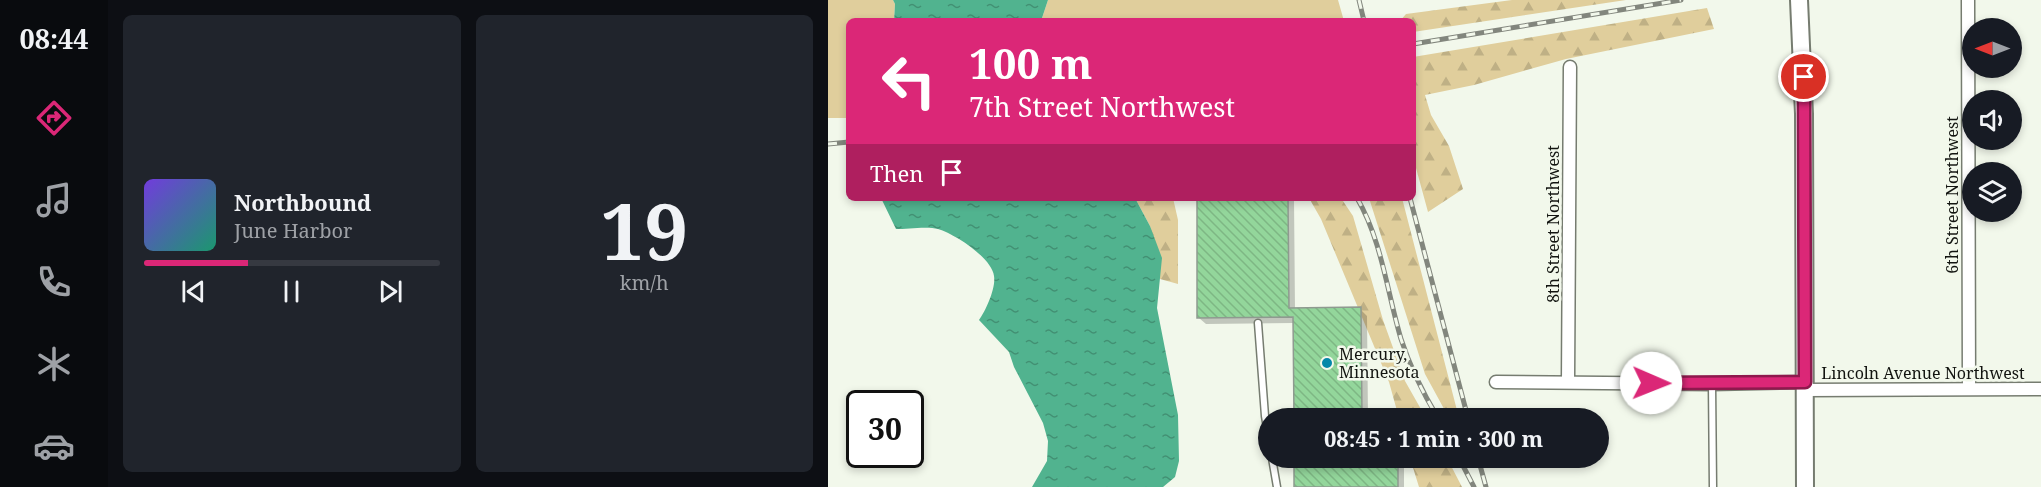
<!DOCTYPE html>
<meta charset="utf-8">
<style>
:root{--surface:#171b24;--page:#20242c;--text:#f1f3f6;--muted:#9ea1a6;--line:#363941;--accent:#db2777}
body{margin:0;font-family:"Noto Serif",serif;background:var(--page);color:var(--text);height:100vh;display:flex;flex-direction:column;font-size:22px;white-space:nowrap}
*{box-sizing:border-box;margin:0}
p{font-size:20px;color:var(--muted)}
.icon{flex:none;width:33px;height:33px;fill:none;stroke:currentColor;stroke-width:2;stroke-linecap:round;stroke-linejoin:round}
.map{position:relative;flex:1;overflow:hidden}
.panel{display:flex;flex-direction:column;gap:15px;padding:15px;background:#0d0f14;width:720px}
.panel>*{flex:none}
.hud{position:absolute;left:18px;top:18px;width:570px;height:183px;border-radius:9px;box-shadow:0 3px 9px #0003;background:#db2777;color:#fff;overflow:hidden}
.needle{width:39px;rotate:270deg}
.controls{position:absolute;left:1134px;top:18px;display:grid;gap:12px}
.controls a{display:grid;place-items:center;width:60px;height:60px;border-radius:50%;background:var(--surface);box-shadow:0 3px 9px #0003;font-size:30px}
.speed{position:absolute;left:18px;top:390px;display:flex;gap:12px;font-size:30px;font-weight:700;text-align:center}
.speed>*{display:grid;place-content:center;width:78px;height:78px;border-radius:50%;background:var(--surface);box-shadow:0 3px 9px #0003;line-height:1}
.speed .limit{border:3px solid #111;border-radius:9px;background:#fff;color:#111}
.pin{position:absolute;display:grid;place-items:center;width:51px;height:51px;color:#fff;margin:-26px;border:3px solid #fff;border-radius:50%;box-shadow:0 2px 6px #0007}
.me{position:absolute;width:66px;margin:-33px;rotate:91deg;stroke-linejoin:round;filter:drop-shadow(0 0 4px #0008)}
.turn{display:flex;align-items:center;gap:21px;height:126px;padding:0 24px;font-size:27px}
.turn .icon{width:78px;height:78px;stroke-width:2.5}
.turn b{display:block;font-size:42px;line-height:51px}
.then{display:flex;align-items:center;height:57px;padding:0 24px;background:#0003;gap:12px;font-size:22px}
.panel .widget{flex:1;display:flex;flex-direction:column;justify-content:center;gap:9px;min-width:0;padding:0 21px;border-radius:9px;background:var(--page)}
.panel .dial{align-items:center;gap:0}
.dial b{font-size:78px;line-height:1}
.song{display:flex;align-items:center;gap:18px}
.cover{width:72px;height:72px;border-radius:9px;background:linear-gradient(135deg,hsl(260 70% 55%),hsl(160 70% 35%))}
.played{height:6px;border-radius:3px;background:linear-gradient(90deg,var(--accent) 35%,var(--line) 35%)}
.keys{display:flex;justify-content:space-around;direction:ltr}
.panel .tiles{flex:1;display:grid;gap:15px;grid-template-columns:repeat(2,1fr)}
.trip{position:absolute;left:430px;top:408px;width:351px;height:60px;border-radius:30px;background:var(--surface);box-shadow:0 3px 9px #0003;font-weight:700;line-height:60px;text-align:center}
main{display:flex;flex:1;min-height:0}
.tabs{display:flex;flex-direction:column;width:108px;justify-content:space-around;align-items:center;background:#090b0e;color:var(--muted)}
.tabs .icon{width:42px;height:42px}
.tabs .on{color:var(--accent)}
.tabs b{font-size:27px;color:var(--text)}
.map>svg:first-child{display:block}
.forest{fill:url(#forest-firs)}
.green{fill:#e0ce9c}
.water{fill:url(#water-ripples)}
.shadow{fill:#0003}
.building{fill:url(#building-back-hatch);stroke:#8f9a90;stroke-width:1.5}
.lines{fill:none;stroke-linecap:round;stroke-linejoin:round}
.lane-casing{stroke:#767c70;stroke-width:9}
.street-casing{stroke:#767c70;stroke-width:15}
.secondary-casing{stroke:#767c70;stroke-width:20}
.lane{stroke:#fff;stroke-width:6}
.street{stroke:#fff;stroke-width:12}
.secondary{stroke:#fff;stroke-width:16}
.rail-casing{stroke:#82867d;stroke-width:5}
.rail{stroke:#f2f8eb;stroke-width:3;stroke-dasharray:9;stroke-linecap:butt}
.route-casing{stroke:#8e194d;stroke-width:15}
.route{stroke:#db2777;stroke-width:10}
.poi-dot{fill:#0487a9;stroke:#f2f8eb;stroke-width:2}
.labels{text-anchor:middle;stroke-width:5;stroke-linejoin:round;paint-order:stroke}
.street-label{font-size:16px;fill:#121410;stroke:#f2f8eb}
.poi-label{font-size:16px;fill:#121410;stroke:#f2f8eb;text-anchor:start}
</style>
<main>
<nav class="tabs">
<b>08:44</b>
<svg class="icon on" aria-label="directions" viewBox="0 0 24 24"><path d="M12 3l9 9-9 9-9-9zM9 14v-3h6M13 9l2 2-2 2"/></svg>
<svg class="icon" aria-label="music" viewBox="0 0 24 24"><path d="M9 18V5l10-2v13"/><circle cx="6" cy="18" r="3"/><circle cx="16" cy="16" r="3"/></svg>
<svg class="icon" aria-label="phone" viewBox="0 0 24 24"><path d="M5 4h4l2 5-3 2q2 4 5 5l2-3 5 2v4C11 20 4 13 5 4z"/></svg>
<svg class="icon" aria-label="climate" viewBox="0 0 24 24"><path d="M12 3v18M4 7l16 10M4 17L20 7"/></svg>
<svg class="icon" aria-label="car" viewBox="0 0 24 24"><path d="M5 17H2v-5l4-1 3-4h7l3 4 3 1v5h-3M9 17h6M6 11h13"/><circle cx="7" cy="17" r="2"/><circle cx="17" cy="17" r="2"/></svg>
</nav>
<section class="panel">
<div class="tiles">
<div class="widget">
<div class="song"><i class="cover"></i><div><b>Northbound</b><p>June Harbor</p></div></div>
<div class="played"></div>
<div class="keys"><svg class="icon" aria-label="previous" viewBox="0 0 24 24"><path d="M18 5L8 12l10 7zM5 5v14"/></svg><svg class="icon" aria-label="pause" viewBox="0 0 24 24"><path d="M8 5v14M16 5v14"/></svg><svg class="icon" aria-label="next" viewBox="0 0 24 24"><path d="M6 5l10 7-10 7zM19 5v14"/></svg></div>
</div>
<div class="widget dial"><b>19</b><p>km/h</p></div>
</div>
</section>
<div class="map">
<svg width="1213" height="487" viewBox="0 0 1213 487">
<defs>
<pattern id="forest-firs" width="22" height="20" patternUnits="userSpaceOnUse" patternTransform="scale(1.5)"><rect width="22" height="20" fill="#e0ce9c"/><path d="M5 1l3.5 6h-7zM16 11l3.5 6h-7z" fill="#bfb085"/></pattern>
<pattern id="water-ripples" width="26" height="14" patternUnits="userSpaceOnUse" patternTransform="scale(1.5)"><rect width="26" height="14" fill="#51b38f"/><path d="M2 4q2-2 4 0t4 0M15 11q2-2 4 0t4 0" fill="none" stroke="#429073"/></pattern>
<pattern id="building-back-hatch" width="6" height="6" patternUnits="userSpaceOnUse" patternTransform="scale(1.5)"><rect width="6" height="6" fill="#93d69b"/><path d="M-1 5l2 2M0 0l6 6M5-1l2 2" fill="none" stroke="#7eb784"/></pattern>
</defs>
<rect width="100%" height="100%" fill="#f2f8eb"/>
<path class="forest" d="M684,0H798L585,32V21H572L578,14Z
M879,8L886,29L738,59L646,85L597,95L603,115L621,146L635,189L600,212L585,157V57Z
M307,198H345L350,220V284L332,279L322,226Z
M481,198H513L525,216L555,320L577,381L598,418H571L561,382L493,219Z
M541,198H574L631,418H621L597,374Z
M582,458H619L634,487H591Z"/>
<path class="green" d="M0,0H65L67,4L66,21H21V118H0Z
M220,0H510L516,21H213Z"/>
<path class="water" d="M65,0H220L213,21H66L67,4Z
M53,198H307L322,226L334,258L329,308L350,415L351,461L347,477L335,487H204L219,461L220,441L215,423L186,367L181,352L151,320C158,310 168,288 166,276C164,258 127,234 110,229C100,226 79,229 68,229Z"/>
<path class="shadow" d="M370,198H466L467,309H532L539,316L540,418H467L466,323L378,324L371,318Z
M468,458H576V487H468Z"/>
<path class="building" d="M369,198H460L461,308L533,307L534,418H466L465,317L369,318Z
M466,458H570V487H466Z"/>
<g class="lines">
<g class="lane-casing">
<path id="lane" d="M430,323L437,416L441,440
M884,384L885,487
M444,458L449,487"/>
</g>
<g class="street-casing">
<path id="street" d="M1140,0L1141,389
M668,382L884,384L977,382
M740,382L742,67
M977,390L1213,389"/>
</g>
<g class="secondary-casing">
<path id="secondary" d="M971,0L976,114L977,487"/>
</g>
<use href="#lane" class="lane"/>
<use href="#street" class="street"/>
<use href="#secondary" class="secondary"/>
<g class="rail-casing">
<path id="rail" d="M531,0L536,21
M585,44L853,0
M0,144L21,142
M529,198C554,241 559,292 573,339C582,367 595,393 610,418
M582,198L640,418
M631,458L646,487
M650,458L658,487"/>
</g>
<use href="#rail" class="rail"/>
</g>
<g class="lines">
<g class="route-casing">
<path id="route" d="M823,383L977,382L976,77"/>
</g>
<use href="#route" class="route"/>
</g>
<circle class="poi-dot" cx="499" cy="363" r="6"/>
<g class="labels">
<g class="street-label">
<text transform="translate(1124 195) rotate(-90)" y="6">6th Street Northwest</text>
<text transform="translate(725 224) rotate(-90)" y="6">8th Street Northwest</text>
<text x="1095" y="379">Lincoln Avenue Northwest</text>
</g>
<g class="poi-label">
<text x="511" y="360">Mercury,<tspan x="511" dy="18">Minnesota</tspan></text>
</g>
</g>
</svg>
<div class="controls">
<a><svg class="needle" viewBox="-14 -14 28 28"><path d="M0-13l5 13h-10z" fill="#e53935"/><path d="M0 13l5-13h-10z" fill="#9ea1a6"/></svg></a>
<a><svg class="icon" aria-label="sound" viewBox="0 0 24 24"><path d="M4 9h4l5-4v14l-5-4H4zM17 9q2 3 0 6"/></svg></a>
<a><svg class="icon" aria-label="layers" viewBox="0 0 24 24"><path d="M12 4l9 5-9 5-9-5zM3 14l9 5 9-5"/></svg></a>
</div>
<div class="speed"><div class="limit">30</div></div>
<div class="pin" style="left:976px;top:77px;background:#d93025"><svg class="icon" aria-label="arrive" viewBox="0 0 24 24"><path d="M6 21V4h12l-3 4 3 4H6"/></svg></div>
<svg class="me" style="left:823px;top:383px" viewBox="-20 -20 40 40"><circle r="19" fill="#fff"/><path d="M0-13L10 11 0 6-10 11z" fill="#db2777"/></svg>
<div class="trip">08:45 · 1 min · 300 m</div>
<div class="hud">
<div class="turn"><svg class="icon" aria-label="left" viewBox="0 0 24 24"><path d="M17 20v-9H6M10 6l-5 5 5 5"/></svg><div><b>100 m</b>7th Street Northwest</div></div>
<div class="then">Then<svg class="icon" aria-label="arrive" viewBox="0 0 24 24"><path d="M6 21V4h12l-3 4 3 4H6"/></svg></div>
</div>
</div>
</main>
